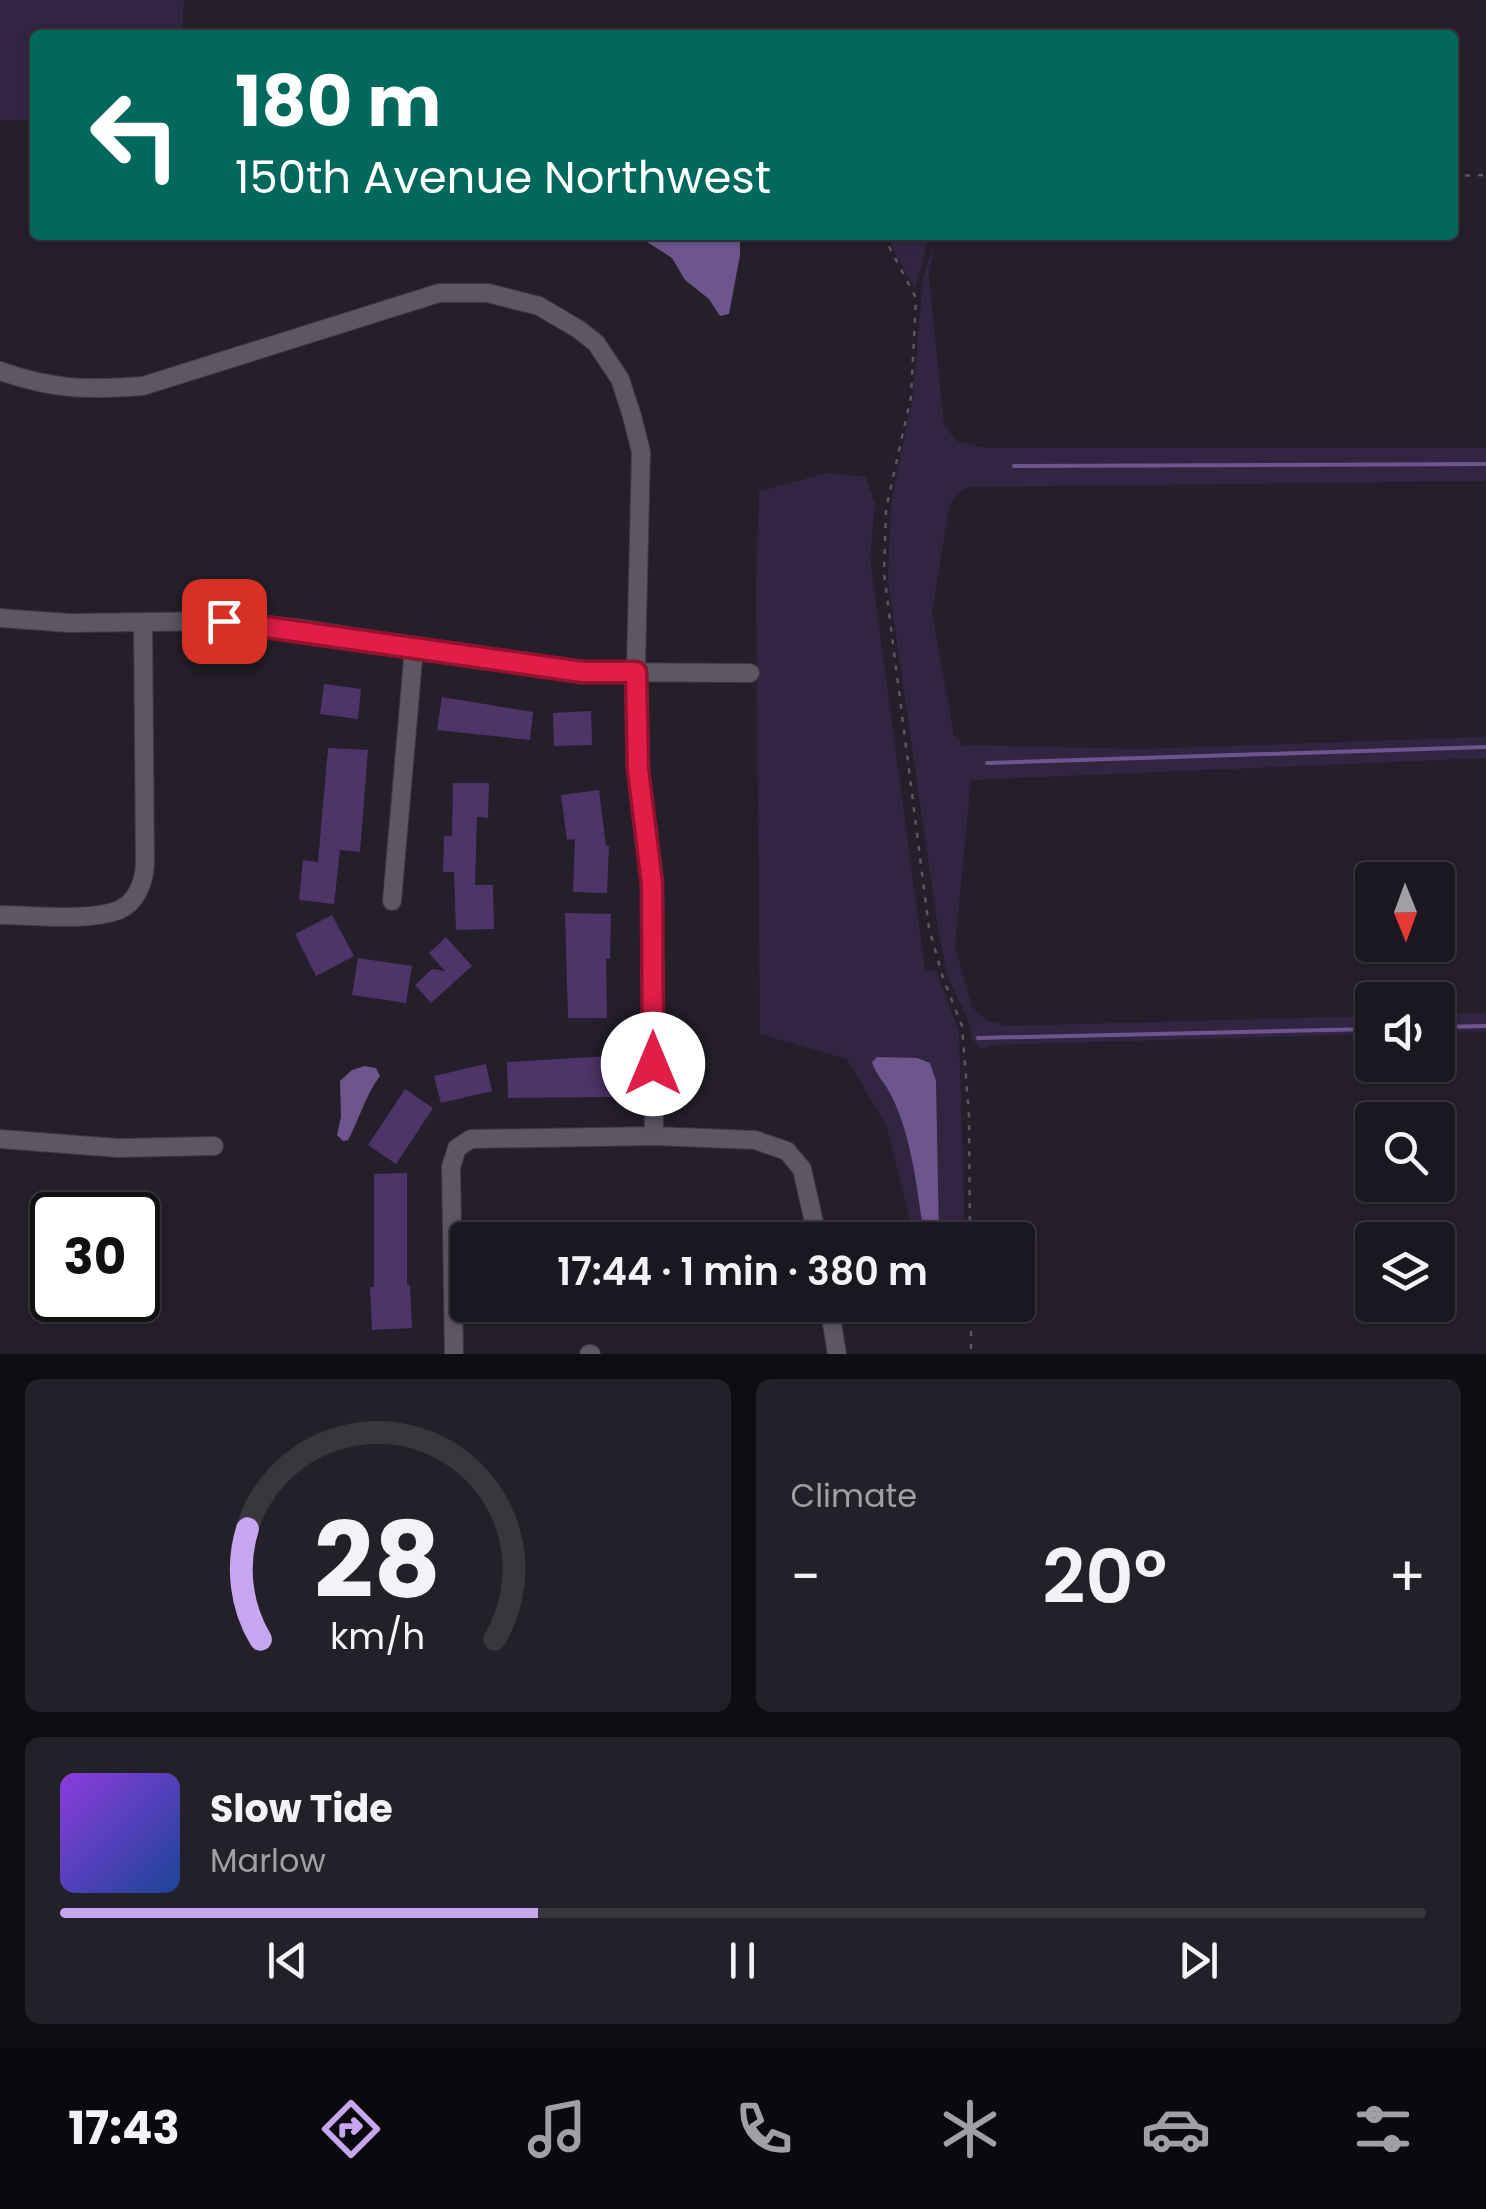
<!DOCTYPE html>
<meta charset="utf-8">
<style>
:root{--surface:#1b1720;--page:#242029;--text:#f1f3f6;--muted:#a09fa5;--line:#39363e;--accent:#c7a6f0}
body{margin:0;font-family:Poppins,sans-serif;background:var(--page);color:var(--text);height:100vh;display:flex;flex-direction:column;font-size:38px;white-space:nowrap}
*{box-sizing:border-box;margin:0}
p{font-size:32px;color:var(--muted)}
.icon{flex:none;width:55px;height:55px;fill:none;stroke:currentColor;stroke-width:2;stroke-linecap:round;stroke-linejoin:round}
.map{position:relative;height:1354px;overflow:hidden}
.side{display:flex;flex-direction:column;gap:25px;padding:25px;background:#0f0d12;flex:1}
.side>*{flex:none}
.guide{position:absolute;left:30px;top:30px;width:1428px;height:210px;border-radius:10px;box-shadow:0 2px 8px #0004,0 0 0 2px var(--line);background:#00695c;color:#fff;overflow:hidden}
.needle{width:65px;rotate:179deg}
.controls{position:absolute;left:1355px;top:862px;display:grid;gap:20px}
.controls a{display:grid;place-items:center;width:100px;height:100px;border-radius:10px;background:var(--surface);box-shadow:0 2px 8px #0004,0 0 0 2px var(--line);font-size:50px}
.speed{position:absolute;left:30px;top:1192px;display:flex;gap:20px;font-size:50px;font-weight:700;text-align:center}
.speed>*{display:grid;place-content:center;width:130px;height:130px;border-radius:50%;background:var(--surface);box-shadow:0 2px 8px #0004,0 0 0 2px var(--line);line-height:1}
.speed .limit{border:5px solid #111;border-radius:15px;background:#fff;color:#111}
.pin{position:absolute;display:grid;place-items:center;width:85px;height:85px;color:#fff;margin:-42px;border-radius:20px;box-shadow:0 5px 15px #0006}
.me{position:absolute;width:110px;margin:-55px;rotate:0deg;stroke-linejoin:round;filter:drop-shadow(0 0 8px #0008)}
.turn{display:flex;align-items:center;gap:35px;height:210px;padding:0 40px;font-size:45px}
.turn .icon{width:130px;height:130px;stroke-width:2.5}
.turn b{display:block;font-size:70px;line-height:85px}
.big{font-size:75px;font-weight:600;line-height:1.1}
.side .card{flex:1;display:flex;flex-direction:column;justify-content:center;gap:15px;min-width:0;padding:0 35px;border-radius:15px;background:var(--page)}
.side .dial{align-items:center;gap:0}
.dial svg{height:260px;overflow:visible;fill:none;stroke:var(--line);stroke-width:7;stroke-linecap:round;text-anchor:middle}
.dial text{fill:var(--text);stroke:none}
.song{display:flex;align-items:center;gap:30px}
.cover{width:120px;height:120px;border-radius:15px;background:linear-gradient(135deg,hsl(270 70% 55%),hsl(220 70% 35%))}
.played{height:10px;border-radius:5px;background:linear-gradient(90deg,var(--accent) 35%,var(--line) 35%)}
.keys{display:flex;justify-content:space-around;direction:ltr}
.heat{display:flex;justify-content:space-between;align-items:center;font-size:55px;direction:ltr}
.side .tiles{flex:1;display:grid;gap:25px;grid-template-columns:1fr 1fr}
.card:last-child{grid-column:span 2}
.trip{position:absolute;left:450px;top:1222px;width:585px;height:100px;border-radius:10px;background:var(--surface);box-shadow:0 2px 8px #0004,0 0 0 2px var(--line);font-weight:600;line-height:100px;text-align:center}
.dock{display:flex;height:160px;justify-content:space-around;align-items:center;background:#0b090d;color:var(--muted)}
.dock .icon{width:70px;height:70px}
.dock .current{color:var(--accent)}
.dock b{font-size:45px;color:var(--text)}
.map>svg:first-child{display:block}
.green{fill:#322542}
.water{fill:#6f558d}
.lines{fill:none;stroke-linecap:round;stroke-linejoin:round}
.stream{stroke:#6f558d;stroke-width:4}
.building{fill:#4e3469}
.minor-casing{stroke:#3e3a43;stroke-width:20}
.path{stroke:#5c5862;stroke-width:2.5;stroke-dasharray:5 8;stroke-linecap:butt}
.minor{stroke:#5c5763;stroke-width:18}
.route-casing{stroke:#92132f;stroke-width:25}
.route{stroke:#e11d48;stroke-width:18}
</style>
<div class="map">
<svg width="1486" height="1354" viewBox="0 0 1486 1354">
<rect width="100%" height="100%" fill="#241f2a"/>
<path class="green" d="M0,0H184L182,33L35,35V120H0Z
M890,235H929L915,290L892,247Z
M933,247L929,277L944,425L957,441L987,448H1486V481L969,487L957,494L949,507L932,613L954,735L963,745L1140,749L1486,737V758L971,780L955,947L972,1007L987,1021L1009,1026L1372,1016V1034L993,1045L981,1049L972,1039L969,1022L947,976L937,922L888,580L891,503L913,395L923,278Z
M828,473L866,477L875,504L870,558L925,970L936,971L959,1031L965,1240H915L887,1127L847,1059L760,1034L756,585L759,491Z
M1486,1013V1031L1438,1032V1014Z"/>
<path class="water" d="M643,235H740V255L729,314L720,316L709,299L685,280L672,258L644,240Z
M877,1057L917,1058L930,1063L936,1081L939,1240H925C917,1193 913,1138 891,1095C885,1083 876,1075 872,1062Z
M365,1066L376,1068L380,1076C365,1096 360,1118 348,1140L343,1141L337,1135L341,1117L340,1081L352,1070Z"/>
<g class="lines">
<path class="stream" d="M1014,466L1486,464
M987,763L1486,747
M1438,1027L1486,1026
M978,1038L1372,1029"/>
</g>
<path class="building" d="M324,684L361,689L358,719L320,714Z
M442,697L533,712L530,740L437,730Z
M591,711L592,745L554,746L553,713Z
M328,748L368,750L360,852L340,850L334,904L299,900L303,860L318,862Z
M453,783H489L488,818L477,817L475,885H493L494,929L456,930L454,872H443L444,836H452Z
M599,790L606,846H609L607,893L573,892L575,839L567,840L561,795Z
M565,913L611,914L610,959H606L607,1018H568Z
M332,915L354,956L316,976L295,934Z
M446,937L472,966L431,1003L415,985L432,969L445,971L429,953Z
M358,958L412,966L406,1003L352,995Z
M611,1056L612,1097L508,1098L507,1062Z
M486,1064L492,1091L441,1103L434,1076Z
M405,1089L433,1108L396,1164L368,1145Z
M407,1173V1285H410L412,1328L372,1330L370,1287H374V1174Z"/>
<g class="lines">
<g class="minor-casing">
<path id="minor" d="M0,371C54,390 87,390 143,386L439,293H488L539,306L578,329L596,343L620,379L632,416L641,452L635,707L638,769L652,884L654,1136
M0,618L69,623L224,621L296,628L582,672L750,673
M392,901L414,648
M0,915C34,915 88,922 119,910C137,902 144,882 145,864L143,622
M0,1139L118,1148L214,1146
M829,1305L837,1354
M454,1354L451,1167L457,1148L471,1139L654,1136L755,1140L787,1151L802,1169L818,1240
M589,1354H591"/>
</g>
<path class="path" d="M1452,176L1486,175
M883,235L916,298L911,397L886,509L884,573L929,928L943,978L962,1026L969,1116L970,1240
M971,1305V1354"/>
<use href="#minor" class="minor"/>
</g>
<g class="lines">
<g class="route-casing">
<path id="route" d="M224,621L582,672H636L638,769L652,884L653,1064"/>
</g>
<use href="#route" class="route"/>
</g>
</svg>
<div class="controls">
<a><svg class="needle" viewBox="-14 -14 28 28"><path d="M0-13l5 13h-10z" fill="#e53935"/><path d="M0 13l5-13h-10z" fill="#a09fa5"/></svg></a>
<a><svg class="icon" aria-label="sound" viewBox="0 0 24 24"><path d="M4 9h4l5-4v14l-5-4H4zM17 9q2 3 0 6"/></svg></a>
<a><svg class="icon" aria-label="search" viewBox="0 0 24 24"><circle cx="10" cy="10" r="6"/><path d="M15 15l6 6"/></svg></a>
<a><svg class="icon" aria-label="layers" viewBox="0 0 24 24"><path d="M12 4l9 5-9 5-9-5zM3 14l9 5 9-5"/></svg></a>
</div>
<div class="speed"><div class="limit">30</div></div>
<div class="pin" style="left:224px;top:621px;background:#d93025"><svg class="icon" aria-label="arrive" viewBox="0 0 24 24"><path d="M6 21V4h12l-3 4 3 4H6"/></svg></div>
<svg class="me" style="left:653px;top:1064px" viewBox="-20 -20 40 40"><circle r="19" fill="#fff"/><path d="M0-13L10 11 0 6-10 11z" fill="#e11d48"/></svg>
<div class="trip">17:44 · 1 min · 380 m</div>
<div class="guide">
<div class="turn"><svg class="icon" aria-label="left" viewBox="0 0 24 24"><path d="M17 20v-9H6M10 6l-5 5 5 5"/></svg><div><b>180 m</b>150th Avenue Northwest</div></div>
</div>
</div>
<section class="side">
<div class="tiles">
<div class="card dial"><svg viewBox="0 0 100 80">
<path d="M14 69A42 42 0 1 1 86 69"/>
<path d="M14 69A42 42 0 0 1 10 35" stroke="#c7a6f0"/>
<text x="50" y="56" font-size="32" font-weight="700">28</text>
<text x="50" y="72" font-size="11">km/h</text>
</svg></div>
<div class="card"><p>Climate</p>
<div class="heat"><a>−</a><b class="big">20°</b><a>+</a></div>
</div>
<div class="card">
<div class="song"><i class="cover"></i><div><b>Slow Tide</b><p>Marlow</p></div></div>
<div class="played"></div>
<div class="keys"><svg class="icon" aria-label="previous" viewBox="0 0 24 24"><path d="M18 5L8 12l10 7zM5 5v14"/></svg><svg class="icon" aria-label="pause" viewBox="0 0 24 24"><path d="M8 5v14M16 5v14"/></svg><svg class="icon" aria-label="next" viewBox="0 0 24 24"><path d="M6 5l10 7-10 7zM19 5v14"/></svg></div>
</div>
</div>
</section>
<nav class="dock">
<b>17:43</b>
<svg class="icon current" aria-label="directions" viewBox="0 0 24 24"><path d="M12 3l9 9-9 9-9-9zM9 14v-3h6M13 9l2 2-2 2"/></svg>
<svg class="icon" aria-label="music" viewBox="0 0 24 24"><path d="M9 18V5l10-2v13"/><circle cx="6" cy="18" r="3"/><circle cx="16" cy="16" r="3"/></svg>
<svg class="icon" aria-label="phone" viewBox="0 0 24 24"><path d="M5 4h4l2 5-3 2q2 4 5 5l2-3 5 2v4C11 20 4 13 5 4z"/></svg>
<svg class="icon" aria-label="climate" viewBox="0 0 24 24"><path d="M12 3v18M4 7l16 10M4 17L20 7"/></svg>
<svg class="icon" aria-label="car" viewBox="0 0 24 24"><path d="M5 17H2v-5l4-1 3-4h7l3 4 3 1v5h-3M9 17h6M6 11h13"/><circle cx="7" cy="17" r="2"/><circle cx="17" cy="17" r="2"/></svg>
<svg class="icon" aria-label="filters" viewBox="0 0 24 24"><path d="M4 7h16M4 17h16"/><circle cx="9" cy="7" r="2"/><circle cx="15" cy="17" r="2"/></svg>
</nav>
